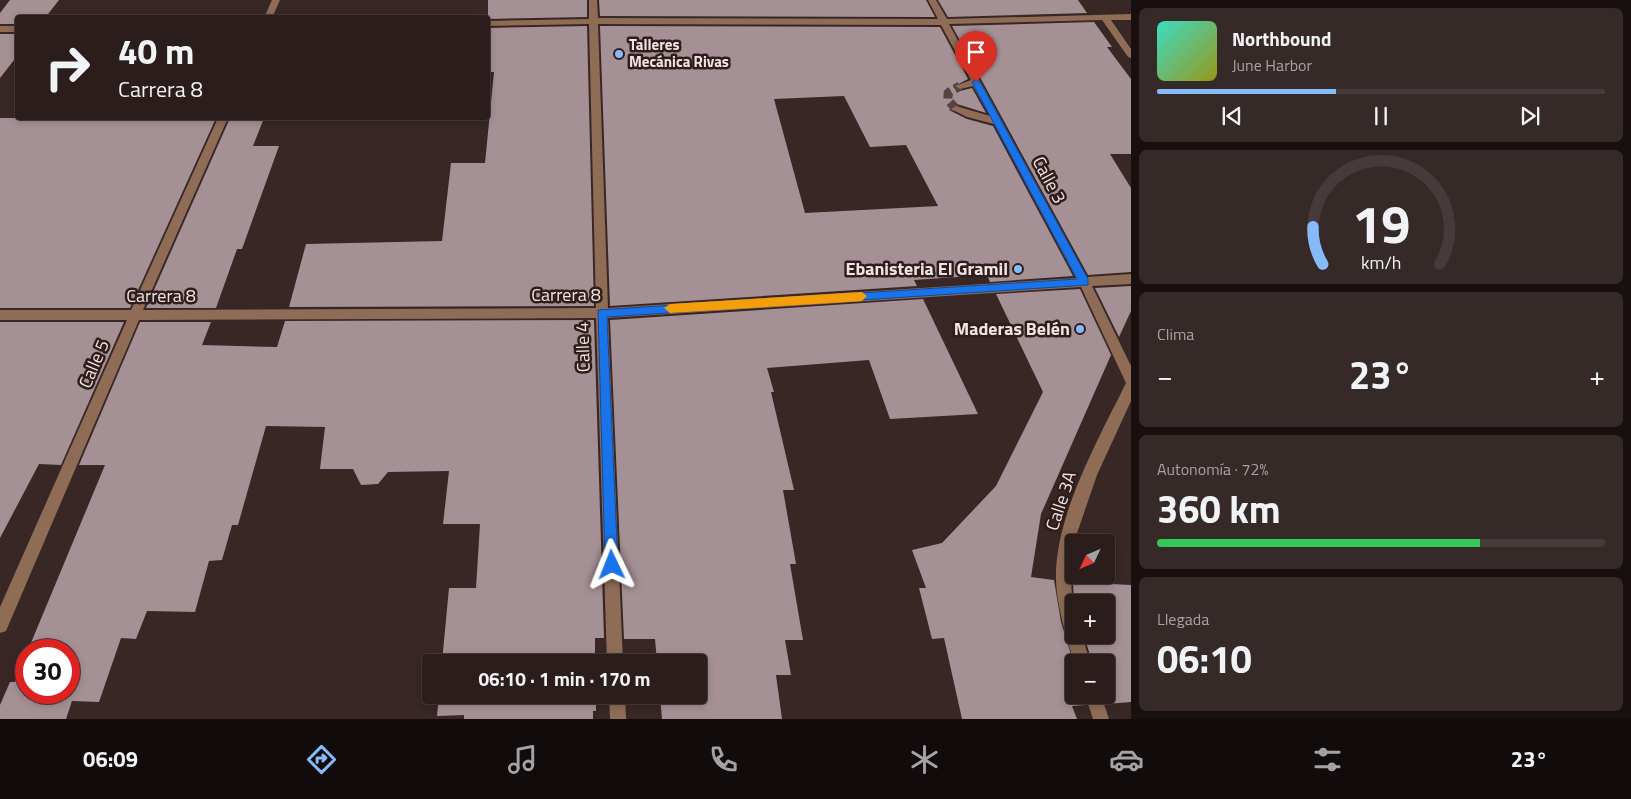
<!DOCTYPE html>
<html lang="es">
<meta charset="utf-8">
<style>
:root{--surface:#2a1d1b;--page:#362a28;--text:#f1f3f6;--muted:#a5a2a3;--line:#463b3a;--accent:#85bbfb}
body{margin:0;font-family:"Titillium Web",sans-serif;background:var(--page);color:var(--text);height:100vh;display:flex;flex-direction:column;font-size:19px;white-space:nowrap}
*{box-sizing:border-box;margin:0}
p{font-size:16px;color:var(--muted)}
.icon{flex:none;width:28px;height:28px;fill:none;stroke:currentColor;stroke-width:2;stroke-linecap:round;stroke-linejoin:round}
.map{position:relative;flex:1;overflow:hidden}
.sheet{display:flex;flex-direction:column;gap:8px;padding:8px;background:#17100f;width:500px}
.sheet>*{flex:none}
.guide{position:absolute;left:15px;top:15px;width:475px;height:105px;border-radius:5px;box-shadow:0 2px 8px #0003,0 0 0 1px var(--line);background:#2a1d1b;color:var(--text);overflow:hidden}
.needle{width:32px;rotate:226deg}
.controls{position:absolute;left:1065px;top:534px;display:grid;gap:10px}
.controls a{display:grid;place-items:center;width:50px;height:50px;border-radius:5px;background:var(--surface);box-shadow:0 2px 8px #0003,0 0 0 1px var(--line);font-size:25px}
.speed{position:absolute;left:15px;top:639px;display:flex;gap:10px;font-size:25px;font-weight:700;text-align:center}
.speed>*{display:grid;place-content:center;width:65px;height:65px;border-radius:50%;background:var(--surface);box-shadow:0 2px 8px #0003,0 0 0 1px var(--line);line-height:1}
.speed .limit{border:8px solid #d22;background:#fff;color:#111}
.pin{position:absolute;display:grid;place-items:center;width:42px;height:42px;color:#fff;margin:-51px -21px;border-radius:50% 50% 50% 0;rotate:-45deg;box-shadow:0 0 5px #0007}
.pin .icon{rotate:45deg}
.me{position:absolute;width:55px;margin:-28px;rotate:358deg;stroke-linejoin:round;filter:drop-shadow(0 0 4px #0008)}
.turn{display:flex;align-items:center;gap:18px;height:105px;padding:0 20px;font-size:22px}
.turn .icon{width:65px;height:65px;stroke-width:2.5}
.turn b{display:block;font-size:35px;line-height:42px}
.big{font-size:38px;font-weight:700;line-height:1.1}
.sheet .widget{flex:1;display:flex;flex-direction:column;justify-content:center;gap:8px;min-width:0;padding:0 18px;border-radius:8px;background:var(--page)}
.sheet .dial{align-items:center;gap:0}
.dial svg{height:130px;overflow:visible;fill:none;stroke:var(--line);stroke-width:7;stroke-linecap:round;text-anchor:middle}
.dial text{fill:var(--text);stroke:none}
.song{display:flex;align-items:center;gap:15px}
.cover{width:60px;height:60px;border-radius:8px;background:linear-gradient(135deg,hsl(170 70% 55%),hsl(60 70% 35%))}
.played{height:5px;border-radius:2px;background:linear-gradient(90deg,var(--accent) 40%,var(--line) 40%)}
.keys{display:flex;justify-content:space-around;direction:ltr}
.heat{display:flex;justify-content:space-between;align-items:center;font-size:28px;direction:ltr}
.charge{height:8px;border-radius:4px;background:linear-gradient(90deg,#34c759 72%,var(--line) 0)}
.trip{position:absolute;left:422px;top:654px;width:285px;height:50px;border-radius:5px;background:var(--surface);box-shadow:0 2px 8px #0003,0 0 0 1px var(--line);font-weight:700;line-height:50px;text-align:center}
.tabs{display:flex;height:80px;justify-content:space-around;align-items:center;background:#110c0b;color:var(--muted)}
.tabs .icon{width:35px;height:35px}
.tabs .on{color:var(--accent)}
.tabs b{font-size:22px;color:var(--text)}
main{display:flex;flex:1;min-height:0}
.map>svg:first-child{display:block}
.building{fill:#a59095;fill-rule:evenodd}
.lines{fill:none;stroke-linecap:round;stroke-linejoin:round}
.minor-tunnel{stroke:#544340;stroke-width:9;stroke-dasharray:9 4.5;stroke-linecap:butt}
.minor{fill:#8e6c56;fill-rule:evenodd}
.route{fill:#1a73e8;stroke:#114b97}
.slow{fill:#f59e0b}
.poi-dot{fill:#85bbfb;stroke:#2e1d1b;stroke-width:2}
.labels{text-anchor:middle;stroke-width:5;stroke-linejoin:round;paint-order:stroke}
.far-poi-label{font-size:15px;font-weight:bold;fill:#f0e4e2;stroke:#2e1d1b;text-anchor:start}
.street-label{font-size:18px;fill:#f0e4e2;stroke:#2e1d1b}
.poi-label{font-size:18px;font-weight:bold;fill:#f0e4e2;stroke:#2e1d1b;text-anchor:end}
</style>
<main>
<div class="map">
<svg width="1131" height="719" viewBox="0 0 1131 719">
<rect width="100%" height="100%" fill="#382724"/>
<path class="building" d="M10,0H59L45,18H18V24H0V13Z
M488,0H587V17L488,19Z
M599,0H926L935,17L600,16Z
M938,0H1078L1087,13L948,17Z
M1094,22L1112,47H1107L1131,79V154H1110L1131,188V272L1088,275L952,26Z
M587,26L594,306L289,307L306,244L442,241L451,163H485L494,72H488V28Z
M600,26L940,27L968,79L953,87L960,91L972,88L986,113L957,104L949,110L967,119L993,126L1073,276L990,282L987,275L914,280L917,286L610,306ZM844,96L870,147L906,145L938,206L805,213L774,99Z
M0,34H18V55L0,78Z
M0,118H216L130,308H0Z
M230,118H264L253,146H279L242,249H237L216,308H146Z
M1131,286V311L1119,337L1095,288Z
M1080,289L1111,355L1041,514L1031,577L1054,580L1061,622L1074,664V695H1083L1086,705L1072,706L1077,719H962L944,638L932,639L919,588H926L912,550L942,543L996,486L1043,392L996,294Z
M923,299L978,414L890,419L869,360L767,368L774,392H771L794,490H783L796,564H790L803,640H785L791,675H776L782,719H662L660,695H699V662H657L655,639H624L610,320Z
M594,320L604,638H595V662H442L449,588H476L480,524H443L449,471L388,472L378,484L361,485L353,469H320L325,427L266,426L238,525H232L222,560L209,561L195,612L147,611L136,639L121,638L99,702L72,701L66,719H0V705L10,682H15L26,655V692H69V650H28L105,465H79L140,322H211L202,345L277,347L285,321Z
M0,322H124L61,465L39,464L0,538Z
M1073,582L1131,585V702L1106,704L1103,695H1106V662H1092L1084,635H1106V602H1074Z
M439,695H596V711H593V719H464V715L437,716Z"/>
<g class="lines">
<path class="minor-tunnel" d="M956,109L948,100V93L960,86"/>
<path class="minor" d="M272,0H280L272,18H264Z
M589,0H597L598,18L938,19L928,0H936L947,19L1131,14V20H1111L1131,49V58L1128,57L1102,20L949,24L1087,277L1131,274V284L1092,286L1131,366V401L1097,475L1074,542L1071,578L1074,635H1082L1090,662H1074C1066,635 1057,608 1056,580C1054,517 1099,438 1126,383L1081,287L608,318L623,662H607L596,318L139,320L6,631L0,633V607L127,320H0V310H131L218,118H228L143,310L596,308L589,24L488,26V21L589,19ZM598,24L941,25L971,80L955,86L960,89L973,86L990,116L956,106L951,109L967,117L994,124L1076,278L608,308Z
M0,26H18V32H0Z
M609,695H625L626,719H610Z
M1085,695H1101L1109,719H1093Z"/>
</g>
<path class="route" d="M976,79L980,82L1088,279V285L607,317L618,565L616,570L612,572L607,570L605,565L598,310L1077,279L972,82Z"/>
<path class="slow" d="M862,292L867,296L862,301L670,313L664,308L670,304Z"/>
<g class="poi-dot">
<circle cx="619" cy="54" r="5"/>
<circle cx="1018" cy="269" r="5"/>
<circle cx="1080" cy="329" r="5"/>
</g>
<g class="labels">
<g class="far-poi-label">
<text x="629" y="50">Talleres<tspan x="629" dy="17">Mecánica Rivas</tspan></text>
</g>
<g class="street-label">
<text transform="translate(1049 180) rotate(62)" y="6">Calle 3</text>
<text x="566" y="301">Carrera 8</text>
<text x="161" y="302">Carrera 8</text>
<text transform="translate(583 347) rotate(-92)" y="6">Calle 4</text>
<text transform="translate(94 364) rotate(-67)" y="6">Calle 5</text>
<text transform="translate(1061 501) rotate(-72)" y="6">Calle 3A</text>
</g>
<g class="poi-label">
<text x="1008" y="275">Ebanisteria El Gramil</text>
<text x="1070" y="335">Maderas Belén</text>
</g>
</g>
</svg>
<div class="controls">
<a><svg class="needle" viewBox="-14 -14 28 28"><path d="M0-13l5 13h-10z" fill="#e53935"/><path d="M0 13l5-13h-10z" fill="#a5a2a3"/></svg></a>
<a>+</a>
<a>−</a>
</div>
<div class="speed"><div class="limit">30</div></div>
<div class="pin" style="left:976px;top:82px;background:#d93025"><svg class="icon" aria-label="arrive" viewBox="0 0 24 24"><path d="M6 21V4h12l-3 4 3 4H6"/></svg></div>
<svg class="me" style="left:612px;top:565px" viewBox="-20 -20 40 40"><path d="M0-17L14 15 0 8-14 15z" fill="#1a73e8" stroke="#fff" stroke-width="4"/></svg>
<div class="trip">06:10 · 1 min · 170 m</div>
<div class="guide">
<div class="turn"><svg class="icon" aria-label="right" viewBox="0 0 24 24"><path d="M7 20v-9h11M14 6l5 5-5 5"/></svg><div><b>40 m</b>Carrera 8</div></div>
</div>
</div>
<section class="sheet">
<div class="widget">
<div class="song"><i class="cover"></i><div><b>Northbound</b><p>June Harbor</p></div></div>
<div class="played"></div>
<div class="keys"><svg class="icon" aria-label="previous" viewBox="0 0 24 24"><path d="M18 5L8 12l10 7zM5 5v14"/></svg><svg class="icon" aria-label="pause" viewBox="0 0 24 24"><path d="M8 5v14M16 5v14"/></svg><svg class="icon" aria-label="next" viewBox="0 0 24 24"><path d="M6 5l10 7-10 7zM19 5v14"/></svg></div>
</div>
<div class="widget dial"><svg viewBox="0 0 100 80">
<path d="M14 69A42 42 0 1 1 86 69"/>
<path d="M14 69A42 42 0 0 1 8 46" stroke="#85bbfb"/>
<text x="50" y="56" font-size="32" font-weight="700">19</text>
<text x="50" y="72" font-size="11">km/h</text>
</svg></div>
<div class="widget"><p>Clima</p>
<div class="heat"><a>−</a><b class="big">23°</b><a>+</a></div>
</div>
<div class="widget"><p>Autonomía · 72%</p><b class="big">360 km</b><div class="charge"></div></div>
<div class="widget"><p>Llegada</p><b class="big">06:10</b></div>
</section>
</main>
<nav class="tabs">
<b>06:09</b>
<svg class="icon on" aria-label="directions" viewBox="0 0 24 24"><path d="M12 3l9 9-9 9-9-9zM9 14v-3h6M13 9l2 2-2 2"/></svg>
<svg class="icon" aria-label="music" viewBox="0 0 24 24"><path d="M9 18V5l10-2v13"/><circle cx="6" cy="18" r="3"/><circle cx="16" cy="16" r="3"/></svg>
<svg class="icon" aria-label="phone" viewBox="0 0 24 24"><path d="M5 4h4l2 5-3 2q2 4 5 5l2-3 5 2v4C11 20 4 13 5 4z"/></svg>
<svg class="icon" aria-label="climate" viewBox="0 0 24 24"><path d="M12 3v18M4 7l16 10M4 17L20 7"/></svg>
<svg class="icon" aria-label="car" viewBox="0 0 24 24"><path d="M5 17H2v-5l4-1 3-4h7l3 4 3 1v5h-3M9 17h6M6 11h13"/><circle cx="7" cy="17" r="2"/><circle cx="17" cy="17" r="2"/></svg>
<svg class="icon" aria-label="filters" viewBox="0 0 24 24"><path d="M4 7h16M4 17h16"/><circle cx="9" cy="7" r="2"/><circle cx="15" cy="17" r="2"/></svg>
<b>23°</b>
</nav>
